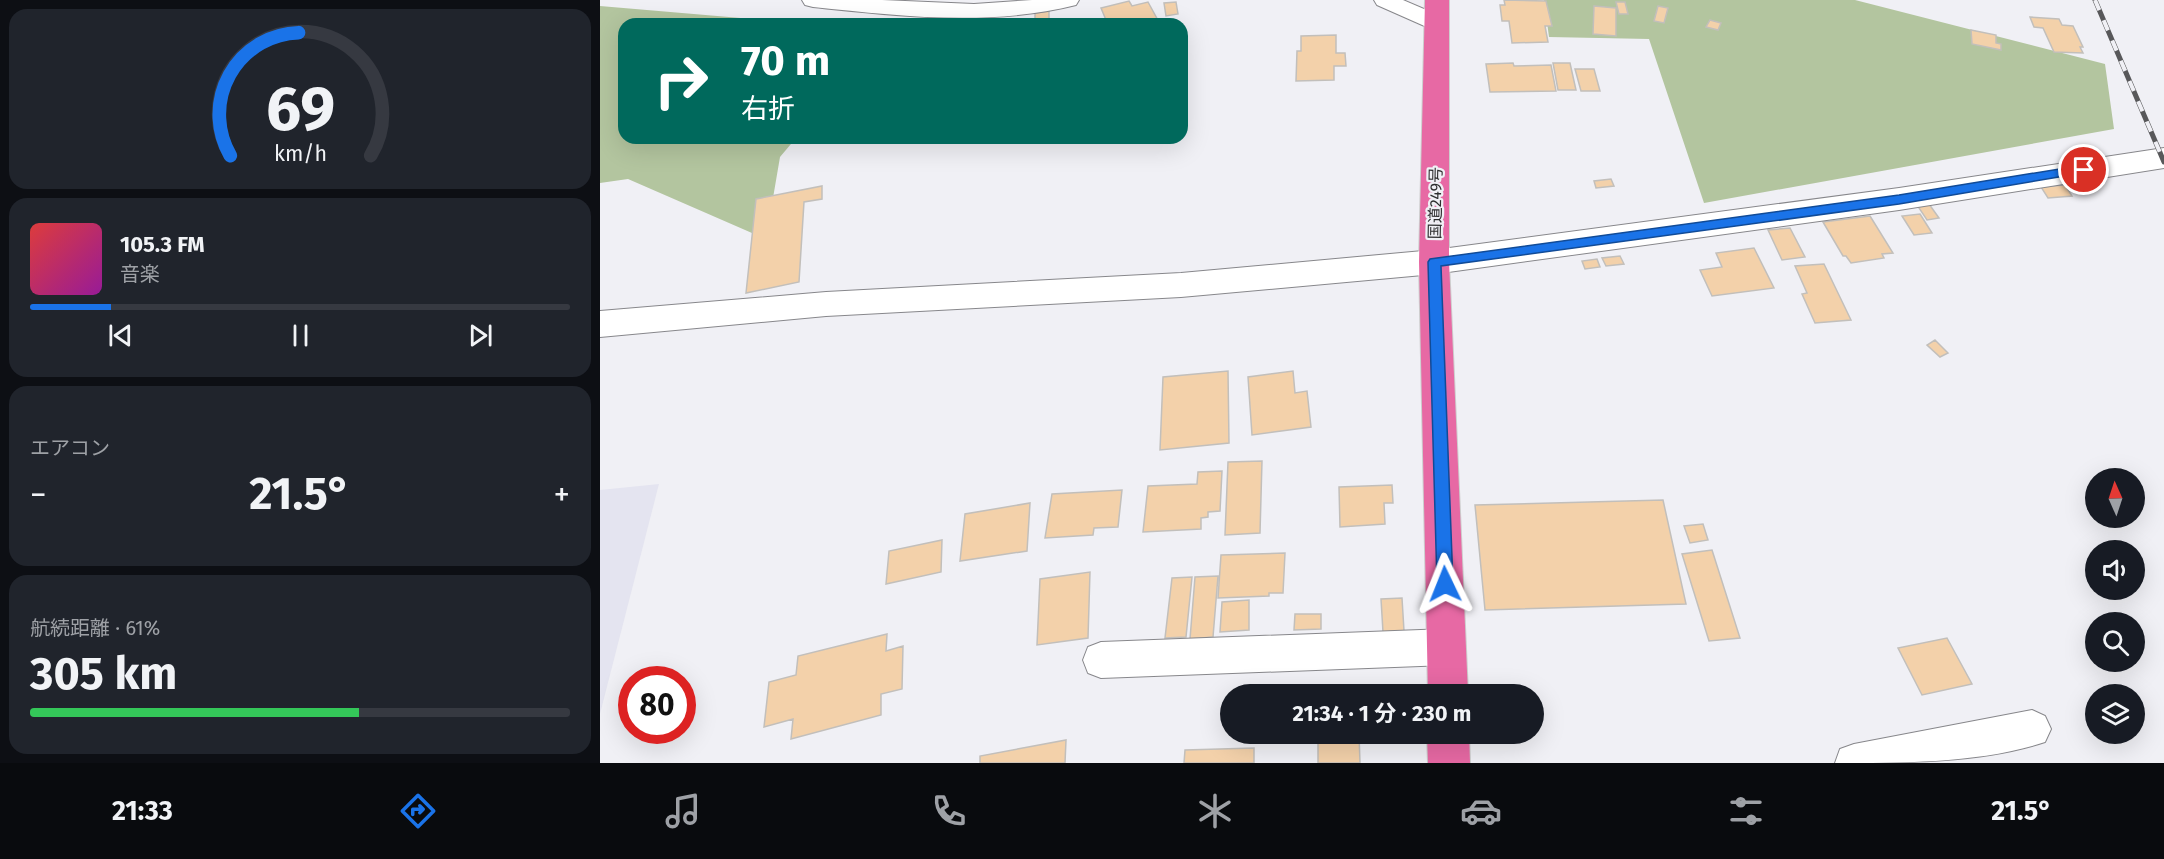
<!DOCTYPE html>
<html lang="ja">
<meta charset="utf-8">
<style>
:root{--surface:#171b24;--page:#20242c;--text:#f1f3f6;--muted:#9ea1a6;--line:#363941;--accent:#1a73e8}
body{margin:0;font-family:"Fira Sans","Noto Sans JP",sans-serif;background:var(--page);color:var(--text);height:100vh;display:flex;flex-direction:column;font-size:22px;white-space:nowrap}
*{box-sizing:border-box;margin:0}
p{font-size:20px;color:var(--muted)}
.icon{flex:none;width:33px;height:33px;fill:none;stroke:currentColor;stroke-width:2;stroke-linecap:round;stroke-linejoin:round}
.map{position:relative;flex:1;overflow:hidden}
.side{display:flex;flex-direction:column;gap:9px;padding:9px;background:#0d0f14;width:600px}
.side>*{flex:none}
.top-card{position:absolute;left:18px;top:18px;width:570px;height:126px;border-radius:18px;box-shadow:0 6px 24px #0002;background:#00695c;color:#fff;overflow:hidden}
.needle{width:39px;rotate:357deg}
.buttons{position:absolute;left:1485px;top:468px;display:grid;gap:12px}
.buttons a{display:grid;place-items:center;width:60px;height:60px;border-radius:50%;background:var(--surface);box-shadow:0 6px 24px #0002;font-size:30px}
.speed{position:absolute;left:18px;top:666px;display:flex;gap:12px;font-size:30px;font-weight:700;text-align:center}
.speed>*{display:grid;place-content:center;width:78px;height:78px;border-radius:50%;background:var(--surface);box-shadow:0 6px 24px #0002;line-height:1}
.speed .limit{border:9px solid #d22;background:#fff;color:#111}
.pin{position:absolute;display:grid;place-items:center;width:51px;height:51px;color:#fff;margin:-26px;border:3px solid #fff;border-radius:50%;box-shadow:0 2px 6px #0007}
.me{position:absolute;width:66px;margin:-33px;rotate:358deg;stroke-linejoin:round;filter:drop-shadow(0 0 4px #0008)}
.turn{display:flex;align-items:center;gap:21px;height:126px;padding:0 24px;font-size:27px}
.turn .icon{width:78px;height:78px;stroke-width:2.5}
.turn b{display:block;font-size:42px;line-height:51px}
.big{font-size:45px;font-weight:700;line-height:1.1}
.side .widget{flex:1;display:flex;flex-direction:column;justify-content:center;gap:9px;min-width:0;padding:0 21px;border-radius:18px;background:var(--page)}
.side .dial{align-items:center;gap:0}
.dial svg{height:156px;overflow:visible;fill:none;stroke:var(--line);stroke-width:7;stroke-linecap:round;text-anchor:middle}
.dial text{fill:var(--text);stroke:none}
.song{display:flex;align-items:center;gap:18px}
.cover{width:72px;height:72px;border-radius:9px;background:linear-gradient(135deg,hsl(0 70% 55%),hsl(300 70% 35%))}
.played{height:6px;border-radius:3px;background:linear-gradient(90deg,var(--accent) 15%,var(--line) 15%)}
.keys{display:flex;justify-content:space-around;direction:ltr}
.heat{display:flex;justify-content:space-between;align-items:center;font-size:33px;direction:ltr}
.charge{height:9px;border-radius:4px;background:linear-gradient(90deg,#34c759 61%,var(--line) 0)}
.trip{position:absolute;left:620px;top:684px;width:324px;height:60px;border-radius:30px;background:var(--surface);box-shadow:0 6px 24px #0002;font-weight:700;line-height:60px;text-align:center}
.tab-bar{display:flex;height:96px;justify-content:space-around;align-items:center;background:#090b0e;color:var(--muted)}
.tab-bar .icon{width:42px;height:42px}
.tab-bar .current{color:var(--accent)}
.tab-bar b{font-size:27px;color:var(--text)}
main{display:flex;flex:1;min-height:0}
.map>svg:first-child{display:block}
.built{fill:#e4e4f0}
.green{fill:#b3c59f}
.building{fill:#f3d1aa;stroke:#c2bfbb;stroke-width:1.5}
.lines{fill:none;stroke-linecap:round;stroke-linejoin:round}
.street-casing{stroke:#87878b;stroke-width:2}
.secondary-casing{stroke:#87878b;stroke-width:2}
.highway-casing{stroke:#cdcdcd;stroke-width:2}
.street{fill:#fff;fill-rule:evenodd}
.secondary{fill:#fff;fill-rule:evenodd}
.highway{fill:#e769a4;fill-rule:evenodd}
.rail-casing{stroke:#58585a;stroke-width:5}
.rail{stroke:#f0f0f5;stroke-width:4;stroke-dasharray:11;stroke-linecap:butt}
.route{fill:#1a73e8;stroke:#114b97;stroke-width:1.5}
.labels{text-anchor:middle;stroke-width:4.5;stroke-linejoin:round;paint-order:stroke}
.street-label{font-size:16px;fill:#2d2d2e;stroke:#f0f0f5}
</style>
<main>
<section class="side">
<div class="widget dial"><svg viewBox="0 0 100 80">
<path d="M14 69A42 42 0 1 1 86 69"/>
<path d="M14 69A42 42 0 0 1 49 6" stroke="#1a73e8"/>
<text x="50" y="56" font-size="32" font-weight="700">69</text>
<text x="50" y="72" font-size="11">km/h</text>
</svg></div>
<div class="widget">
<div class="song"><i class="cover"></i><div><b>105.3 FM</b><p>音楽</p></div></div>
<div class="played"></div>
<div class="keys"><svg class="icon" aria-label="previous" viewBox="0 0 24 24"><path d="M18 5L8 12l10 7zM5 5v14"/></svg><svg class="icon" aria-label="pause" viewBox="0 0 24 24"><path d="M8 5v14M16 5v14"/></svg><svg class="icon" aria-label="next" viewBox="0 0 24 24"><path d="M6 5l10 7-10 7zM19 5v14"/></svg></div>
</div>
<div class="widget"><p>エアコン</p>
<div class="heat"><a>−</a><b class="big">21.5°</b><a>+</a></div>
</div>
<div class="widget"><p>航続距離 · 61%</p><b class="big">305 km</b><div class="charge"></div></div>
</section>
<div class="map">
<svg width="1564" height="763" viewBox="0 0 1564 763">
<rect width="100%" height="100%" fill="#f0f0f5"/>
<path class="built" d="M59,484L0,714V490Z"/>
<path class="green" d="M944,0H1255L1505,64L1514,129L1104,203L1049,39L949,37Z
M0,6L210,24H24V138H196L180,157L166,239L28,179L0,183Z"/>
<path class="building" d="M904,0L946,1L952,26H945L948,42L912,43L909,21H902L900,5H905Z
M529,1L532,6L548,2L560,24H515L513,19L506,20L501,8Z
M576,2L578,14L566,16L564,3Z
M1016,2H1025L1028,14H1019Z
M994,6L1016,8V36L993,34Z
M1058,6L1068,8L1064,23L1054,21Z
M449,11V20L435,22V13Z
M1430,17L1459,19L1462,25L1473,26L1483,47H1480L1483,53L1454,52L1443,28L1434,27Z
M1110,20L1121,23L1118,30L1106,27Z
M1371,30L1396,35V43L1401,44V50L1372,44Z
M736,35V53H745L746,66H734V80L696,81L697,51H701V36Z
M913,63L914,66L951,65L956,91L890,92L886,64Z
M953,63H970L976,90H958Z
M975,69H994L1000,91H981Z
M1011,179L1014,186L996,188L994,181Z
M1465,185L1472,196L1448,198L1441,187Z
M222,186V199L204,202L199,282L146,293L156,199Z
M1329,204L1339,218L1327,220L1317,205Z
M1320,214L1332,233L1314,235L1302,216Z
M1270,216L1293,253L1282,254L1284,258L1251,263L1246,256H1243L1223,222Z
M1190,228L1205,257L1182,260L1168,230Z
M1154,248L1174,288L1112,296L1100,270L1122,267L1116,253Z
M1020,256L1024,264L1006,266L1002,258Z
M997,259L1000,267L985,269L982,261Z
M1224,264L1251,320L1215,323L1202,294L1207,293L1195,266Z
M1335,340L1348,353L1340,357L1327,345Z
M628,371L629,443L560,450L563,377Z
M693,371L695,393L707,391L711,427L652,435L648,377Z
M662,461L660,533L625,535L628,462Z
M622,471L620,511L608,512V517L601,518V529L543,532L548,486L597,484L598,472Z
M792,485L793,503H784L785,524L740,527L739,487Z
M522,490L518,527L494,528L493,535L445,538L452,494Z
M1063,500L1086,604L885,610L875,505Z
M430,503L427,551L360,561L365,514Z
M1103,524L1108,540L1090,543L1084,526Z
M342,540L341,572L286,584L289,551Z
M1112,550L1140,638L1109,641L1082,554Z
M685,553L683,593H669V596L618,598L621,555Z
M490,572L488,638L437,645L440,579Z
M618,576L613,637L590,639L595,577Z
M592,577L586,637L565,638L572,578Z
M802,598L804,631L783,632L781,599Z
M649,600V630L620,632L622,602Z
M695,614H721V629L694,630Z
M287,634L286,651L303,646L302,689L281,694V715L191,739L193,719L164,727L169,682L196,675L198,656Z
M1347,638L1372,684L1322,695L1298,648Z
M718,734H759L760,763H718Z
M466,740L465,763H380V756Z
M654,748V763H584L585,750Z"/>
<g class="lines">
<g class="street-casing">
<path id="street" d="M202,0H282L374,4L432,0H479L476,5C389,27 300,16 213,7L205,5Z
M774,0H803L845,18L848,23L845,28L837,30L829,28L777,5Z
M847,629L860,634L865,647L860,660L847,665L501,678L488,673L483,660L488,647L501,642Z
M1432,710L1445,716L1451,729L1445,742C1382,763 1303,763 1235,763L1240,749L1254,744Z"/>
</g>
<g class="secondary-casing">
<path id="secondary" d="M1564,148V168L1299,210L834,274L581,297L226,316L0,337V311L226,292L581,273L834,250L1299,188Z"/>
</g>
<g class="highway-casing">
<path id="highway" d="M825,0H849V262L868,694H828L819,262Z
M827,734H869L870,763H828Z"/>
</g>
<use href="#street" class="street"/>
<use href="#secondary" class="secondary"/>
<use href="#highway" class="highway"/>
<g class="rail-casing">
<path id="rail" d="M1495,0L1564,162"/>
</g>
<use href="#rail" class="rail"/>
</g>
<path class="route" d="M1484,165L1488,167V172L1299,204L841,266L853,584L851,590L845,592L840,590L837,584L828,262L830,259L1299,195Z"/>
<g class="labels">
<g class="street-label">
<text transform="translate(835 203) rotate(-89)" y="6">国道249号</text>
</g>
</g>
</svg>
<div class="buttons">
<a><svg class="needle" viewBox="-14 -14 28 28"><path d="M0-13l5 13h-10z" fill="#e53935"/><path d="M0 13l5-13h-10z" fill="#9ea1a6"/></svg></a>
<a><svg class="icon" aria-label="sound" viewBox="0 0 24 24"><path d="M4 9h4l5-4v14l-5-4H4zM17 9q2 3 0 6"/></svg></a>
<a><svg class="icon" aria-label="search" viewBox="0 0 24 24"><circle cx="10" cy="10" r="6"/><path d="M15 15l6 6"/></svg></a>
<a><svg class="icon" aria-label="layers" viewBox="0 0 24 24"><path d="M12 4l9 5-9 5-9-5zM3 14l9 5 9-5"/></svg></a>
</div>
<div class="speed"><div class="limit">80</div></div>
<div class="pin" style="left:1484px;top:170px;background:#d93025"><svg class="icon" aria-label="arrive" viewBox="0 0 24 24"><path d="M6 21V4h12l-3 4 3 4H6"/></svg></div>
<svg class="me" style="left:845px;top:584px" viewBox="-20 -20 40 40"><path d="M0-17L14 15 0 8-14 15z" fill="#1a73e8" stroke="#fff" stroke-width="4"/></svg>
<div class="trip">21:34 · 1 分 · 230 m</div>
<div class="top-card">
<div class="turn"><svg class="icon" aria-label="right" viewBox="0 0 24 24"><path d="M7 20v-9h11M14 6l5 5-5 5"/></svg><div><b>70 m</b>右折</div></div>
</div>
</div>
</main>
<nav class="tab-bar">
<b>21:33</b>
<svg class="icon current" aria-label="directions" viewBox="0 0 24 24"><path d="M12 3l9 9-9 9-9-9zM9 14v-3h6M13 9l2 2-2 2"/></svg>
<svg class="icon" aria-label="music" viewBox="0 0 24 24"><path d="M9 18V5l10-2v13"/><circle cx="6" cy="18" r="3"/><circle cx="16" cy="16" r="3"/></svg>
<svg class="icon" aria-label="phone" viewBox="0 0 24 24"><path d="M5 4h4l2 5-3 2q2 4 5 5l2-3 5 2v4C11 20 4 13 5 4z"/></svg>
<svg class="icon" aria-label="climate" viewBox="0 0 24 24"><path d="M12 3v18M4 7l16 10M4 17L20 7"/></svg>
<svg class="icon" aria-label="car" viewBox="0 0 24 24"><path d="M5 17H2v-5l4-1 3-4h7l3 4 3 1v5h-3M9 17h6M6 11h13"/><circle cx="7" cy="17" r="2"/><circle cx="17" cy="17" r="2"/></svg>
<svg class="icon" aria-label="filters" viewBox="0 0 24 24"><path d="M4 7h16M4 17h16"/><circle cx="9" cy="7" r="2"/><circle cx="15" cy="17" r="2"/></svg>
<b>21.5°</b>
</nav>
